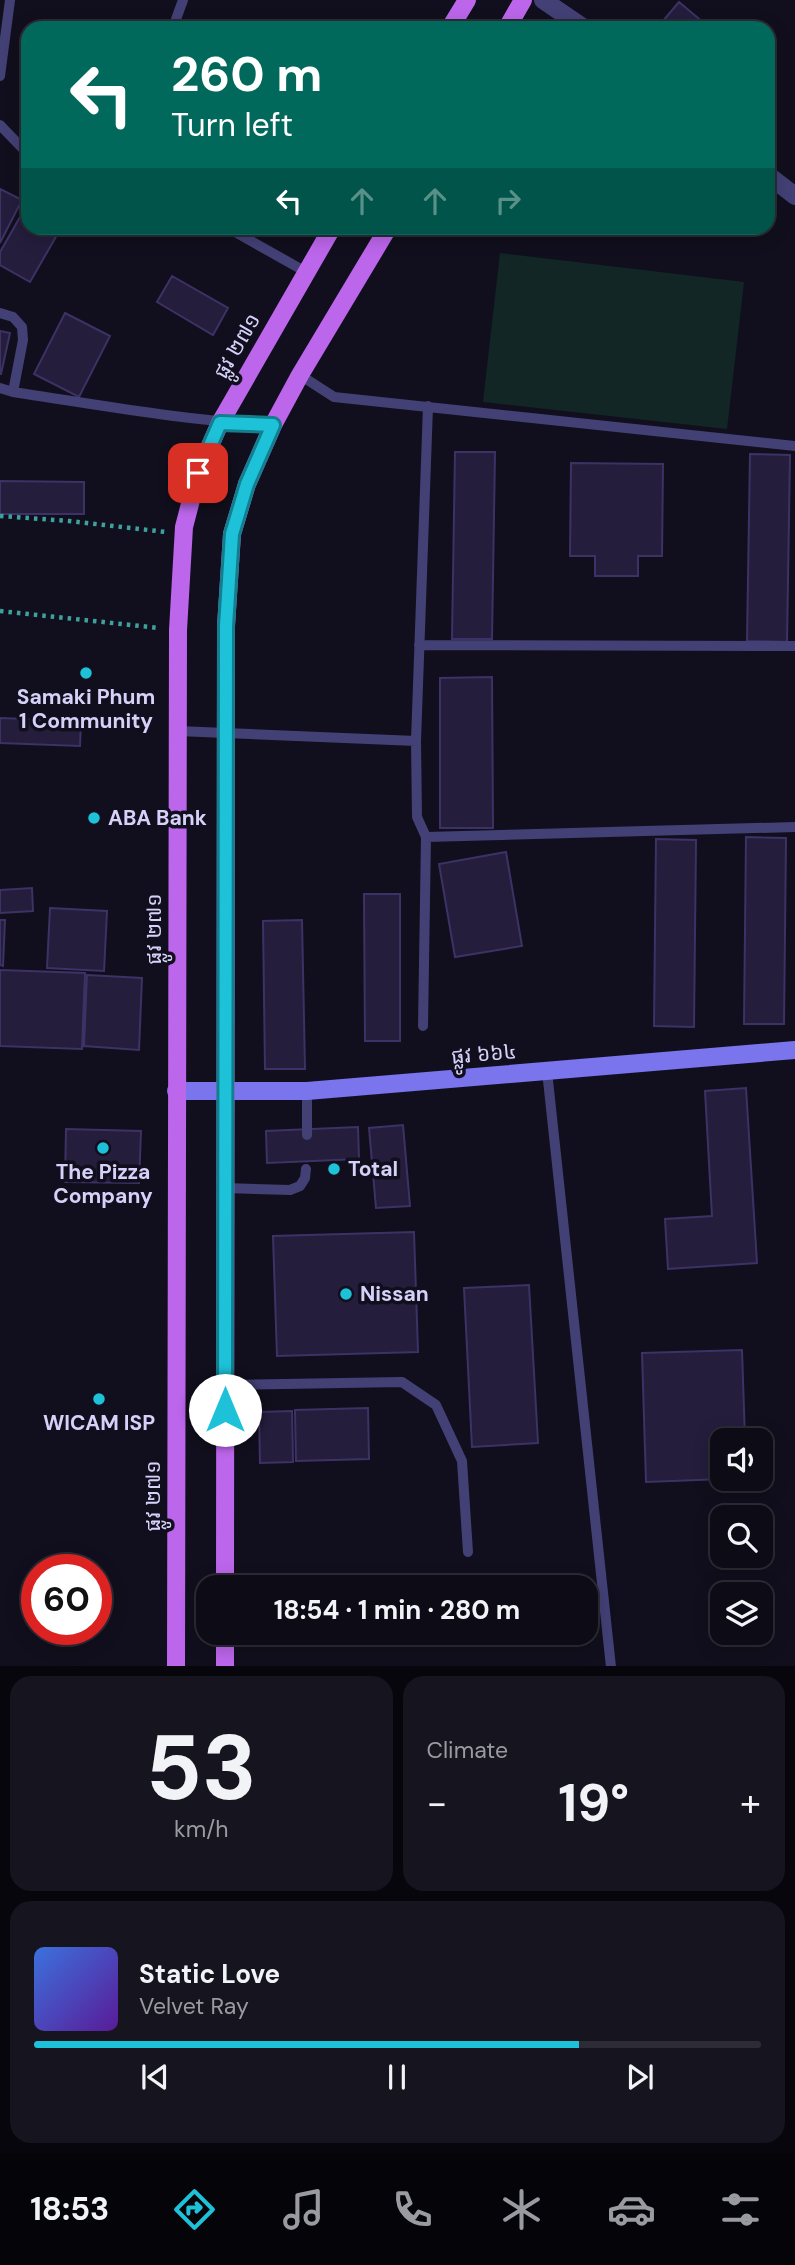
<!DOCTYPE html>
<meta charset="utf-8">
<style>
:root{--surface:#0d0b16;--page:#16141f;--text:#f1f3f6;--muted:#9a9ba1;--line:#2d2b35;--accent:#1dc2d9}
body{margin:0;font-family:"DM Sans","Noto Sans Khmer",sans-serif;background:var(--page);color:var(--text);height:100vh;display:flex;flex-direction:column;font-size:26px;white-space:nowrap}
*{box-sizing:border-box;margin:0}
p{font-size:23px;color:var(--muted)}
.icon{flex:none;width:38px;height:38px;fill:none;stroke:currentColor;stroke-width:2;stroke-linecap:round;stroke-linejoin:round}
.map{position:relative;height:1666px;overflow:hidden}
.details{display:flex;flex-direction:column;gap:10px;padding:10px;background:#07060c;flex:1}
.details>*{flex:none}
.guide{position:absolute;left:21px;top:21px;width:754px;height:214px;border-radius:21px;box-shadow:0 4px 18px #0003,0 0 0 2px var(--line);background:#00695c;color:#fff;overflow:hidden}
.controls{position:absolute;left:710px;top:1428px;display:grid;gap:14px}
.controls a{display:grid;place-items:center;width:63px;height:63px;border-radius:14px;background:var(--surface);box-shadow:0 4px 18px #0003,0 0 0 2px var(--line);font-size:35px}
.speed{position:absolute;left:21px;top:1554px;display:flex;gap:14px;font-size:35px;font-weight:700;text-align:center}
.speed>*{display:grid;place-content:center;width:91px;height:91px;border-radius:50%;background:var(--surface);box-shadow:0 4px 18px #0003,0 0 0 2px var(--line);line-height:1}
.speed .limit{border:10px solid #d22;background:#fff;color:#111}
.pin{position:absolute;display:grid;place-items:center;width:60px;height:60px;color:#fff;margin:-30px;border-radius:14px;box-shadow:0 4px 10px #0006}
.me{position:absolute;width:77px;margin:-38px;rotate:0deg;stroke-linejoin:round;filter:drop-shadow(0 0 5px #0008)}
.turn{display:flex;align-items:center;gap:24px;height:147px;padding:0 35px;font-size:32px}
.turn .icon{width:91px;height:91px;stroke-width:2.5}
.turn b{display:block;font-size:49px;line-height:60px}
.lanes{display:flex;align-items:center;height:66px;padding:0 35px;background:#0003;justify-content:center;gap:35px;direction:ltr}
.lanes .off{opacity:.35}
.big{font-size:52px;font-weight:700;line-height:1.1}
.details .card{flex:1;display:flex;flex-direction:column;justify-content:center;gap:10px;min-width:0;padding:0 24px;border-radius:21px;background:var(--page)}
.details .dial{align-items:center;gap:0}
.dial b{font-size:91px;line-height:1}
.song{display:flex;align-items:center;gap:21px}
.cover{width:84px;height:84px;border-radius:10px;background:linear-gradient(135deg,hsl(220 70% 55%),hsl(270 70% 35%))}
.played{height:7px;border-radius:4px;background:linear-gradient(90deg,var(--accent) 75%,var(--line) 75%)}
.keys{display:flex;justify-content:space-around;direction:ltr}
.heat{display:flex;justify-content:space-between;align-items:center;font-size:38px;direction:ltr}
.details .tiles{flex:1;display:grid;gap:10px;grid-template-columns:1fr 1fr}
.card:last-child{grid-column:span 2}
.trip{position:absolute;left:196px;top:1575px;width:402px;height:70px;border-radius:21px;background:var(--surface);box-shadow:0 4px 18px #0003,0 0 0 2px var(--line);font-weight:700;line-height:70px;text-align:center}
.dock{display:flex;height:112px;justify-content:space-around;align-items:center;background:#050409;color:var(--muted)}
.dock .icon{width:49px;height:49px}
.dock .active{color:var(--accent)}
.dock b{font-size:32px;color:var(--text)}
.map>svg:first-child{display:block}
.green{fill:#122626}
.building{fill:#241d3c;stroke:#3d3265;stroke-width:2}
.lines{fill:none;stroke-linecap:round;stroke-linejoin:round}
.path{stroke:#3da19d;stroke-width:4.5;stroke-dasharray:3.5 5;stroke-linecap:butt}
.lane{stroke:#434076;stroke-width:10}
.street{stroke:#434076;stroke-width:18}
.secondary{stroke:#7a74ed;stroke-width:18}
.primary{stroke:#bc66eb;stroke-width:18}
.route-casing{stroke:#137e8d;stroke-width:18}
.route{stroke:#1dc2d9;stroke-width:12}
.poi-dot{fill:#1dc2d9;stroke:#110f1d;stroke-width:2.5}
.labels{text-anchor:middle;stroke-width:7;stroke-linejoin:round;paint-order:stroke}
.street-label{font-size:21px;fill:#d6d1f9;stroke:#110f1d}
.poi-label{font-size:21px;font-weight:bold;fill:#d6d1f9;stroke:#110f1d}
</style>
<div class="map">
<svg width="795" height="1667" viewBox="0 0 795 1667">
<rect width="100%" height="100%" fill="#110f1d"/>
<path class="green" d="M500,253L744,282L727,429L483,402Z"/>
<path class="building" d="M679,2L710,28H657Z
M0,189L22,200L0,243Z
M28,203V228H61L30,282L0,265V252Z
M172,276L228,308L213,335L157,302Z
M65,313L110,336L79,397L34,374Z
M0,331L10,333L1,374H0Z
M455,452H495L492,639H452Z
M750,454L790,455L787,642L747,641Z
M571,463L663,464L662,556H638V576H595V556H570Z
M0,481L84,482V514H0Z
M492,677L493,828H440V678Z
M0,718L81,721L80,746L0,743Z
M746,837L786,838L784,1024H744Z
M656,839L696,840L694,1027L654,1026Z
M506,852L522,946L455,957L439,864Z
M32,888L33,911L0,913V890Z
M364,894H400V1041H365Z
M50,908L107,911L104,971L47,968Z
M0,920H5L3,966L0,965Z
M302,920L305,1069H265L263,921Z
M0,970L85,973L82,1049L0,1046Z
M87,975L142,978L139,1050L84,1046Z
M746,1088L757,1263L668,1269L665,1219L712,1216L705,1091Z
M403,1125L410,1206L376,1208L369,1128Z
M358,1127L359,1159L267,1163L266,1131Z
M66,1129L141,1131L139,1183L65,1182Z
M414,1232L418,1352L277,1356L273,1236Z
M529,1285L538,1443L472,1447L464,1288Z
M742,1350L745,1440H723V1479L646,1482L642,1353Z
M368,1408L369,1459L296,1461L295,1410Z
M292,1411L293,1462L260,1463L259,1412Z"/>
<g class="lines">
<path class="path" d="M0,516L69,521L166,532
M0,611L159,628"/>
<path class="lane" d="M175,22L183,0
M0,76L10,0
M0,125L28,154
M228,228L306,272
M0,313L13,317L22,327L23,340L13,392
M300,375L334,397L795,446
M0,388L13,392C100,405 186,421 273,425
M428,406L416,741L417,817L426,837L795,827
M419,645L795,646
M178,731L416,741
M423,1026L426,837
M547,1071L611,1667
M307,1091V1135
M225,1188L290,1190L300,1186L305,1178L306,1169
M225,1385L402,1382L436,1405L462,1461L468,1552"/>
<path class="street" d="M543,0L584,28
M768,175L795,196"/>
<path class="secondary" d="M176,1091H307L795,1050"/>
<path class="primary" d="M450,28L467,0
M507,28L523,0
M225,1587L226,626L232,534L247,484L273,425L300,375L388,228
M176,1667L178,630L184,527L198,473L220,423L332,228
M225,1667V1633"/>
</g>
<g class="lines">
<g class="route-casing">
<path id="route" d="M198,473L220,423L273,425L247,484L232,534L226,626L225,1410"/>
</g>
<use href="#route" class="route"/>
</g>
<g class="poi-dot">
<circle cx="86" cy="673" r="7"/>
<circle cx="94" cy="818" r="7"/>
<circle cx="103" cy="1148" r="7"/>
<circle cx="334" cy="1169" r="7"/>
<circle cx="346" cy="1294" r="7"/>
<circle cx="99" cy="1399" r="7"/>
</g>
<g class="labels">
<g class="street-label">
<text transform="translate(237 346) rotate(-60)" y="7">ផ្លូវ ២៧១</text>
<text transform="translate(154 929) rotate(-90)" y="7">ផ្លូវ ២៧១</text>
<text transform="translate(484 1054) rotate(-5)" y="7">ផ្លូវ ៦៦៤</text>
<text transform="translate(153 1496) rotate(-90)" y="7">ផ្លូវ ២៧១</text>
</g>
<g class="poi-label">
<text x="86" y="704">Samaki Phum<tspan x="86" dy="24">1 Community</tspan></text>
<text x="108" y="825" text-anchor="start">ABA Bank</text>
<text x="348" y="1176" text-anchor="start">Total</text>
<text x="103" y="1179">The Pizza<tspan x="103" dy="24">Company</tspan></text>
<text x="360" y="1301" text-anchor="start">Nissan</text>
<text x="99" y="1430">WICAM ISP</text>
</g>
</g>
</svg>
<div class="controls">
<a><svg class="icon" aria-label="sound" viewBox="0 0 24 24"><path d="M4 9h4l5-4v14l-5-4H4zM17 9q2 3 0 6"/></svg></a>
<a><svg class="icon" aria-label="search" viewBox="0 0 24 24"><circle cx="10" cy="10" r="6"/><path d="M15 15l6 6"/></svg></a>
<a><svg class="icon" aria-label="layers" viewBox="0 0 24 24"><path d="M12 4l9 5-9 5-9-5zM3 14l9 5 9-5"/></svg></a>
</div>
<div class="speed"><div class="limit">60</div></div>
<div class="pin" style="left:198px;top:473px;background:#d93025"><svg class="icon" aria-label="arrive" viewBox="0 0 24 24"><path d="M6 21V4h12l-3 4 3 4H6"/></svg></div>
<svg class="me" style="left:225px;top:1410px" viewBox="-20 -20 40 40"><circle r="19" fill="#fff"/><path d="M0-13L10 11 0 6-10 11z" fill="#1dc2d9"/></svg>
<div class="trip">18:54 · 1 min · 280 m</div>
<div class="guide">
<div class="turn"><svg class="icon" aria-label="left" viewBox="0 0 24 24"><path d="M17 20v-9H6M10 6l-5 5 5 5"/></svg><div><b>260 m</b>Turn left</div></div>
<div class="lanes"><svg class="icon" aria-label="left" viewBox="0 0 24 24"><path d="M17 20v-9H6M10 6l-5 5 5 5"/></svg><svg class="icon off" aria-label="ahead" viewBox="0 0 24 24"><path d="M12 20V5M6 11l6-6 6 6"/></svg><svg class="icon off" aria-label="ahead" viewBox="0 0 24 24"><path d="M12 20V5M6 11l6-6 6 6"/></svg><svg class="icon off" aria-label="right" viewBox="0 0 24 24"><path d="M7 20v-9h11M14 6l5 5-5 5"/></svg></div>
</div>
</div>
<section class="details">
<div class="tiles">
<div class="card dial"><b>53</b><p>km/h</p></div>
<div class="card"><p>Climate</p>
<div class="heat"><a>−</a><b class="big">19°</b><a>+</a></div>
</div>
<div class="card">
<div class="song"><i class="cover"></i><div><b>Static Love</b><p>Velvet Ray</p></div></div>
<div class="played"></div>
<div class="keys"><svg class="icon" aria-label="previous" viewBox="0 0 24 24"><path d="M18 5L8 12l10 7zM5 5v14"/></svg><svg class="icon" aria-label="pause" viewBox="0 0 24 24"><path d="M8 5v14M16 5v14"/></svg><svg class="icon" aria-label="next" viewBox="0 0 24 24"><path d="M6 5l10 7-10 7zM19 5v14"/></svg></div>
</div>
</div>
</section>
<nav class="dock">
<b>18:53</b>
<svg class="icon active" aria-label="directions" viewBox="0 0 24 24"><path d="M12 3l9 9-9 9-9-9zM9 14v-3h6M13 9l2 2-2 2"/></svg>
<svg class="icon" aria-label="music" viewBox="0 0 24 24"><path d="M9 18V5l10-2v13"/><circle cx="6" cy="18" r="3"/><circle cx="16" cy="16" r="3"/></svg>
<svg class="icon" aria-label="phone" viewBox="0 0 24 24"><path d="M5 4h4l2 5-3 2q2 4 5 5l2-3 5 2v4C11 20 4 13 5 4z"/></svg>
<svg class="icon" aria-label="climate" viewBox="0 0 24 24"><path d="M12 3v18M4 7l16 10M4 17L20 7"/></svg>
<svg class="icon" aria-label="car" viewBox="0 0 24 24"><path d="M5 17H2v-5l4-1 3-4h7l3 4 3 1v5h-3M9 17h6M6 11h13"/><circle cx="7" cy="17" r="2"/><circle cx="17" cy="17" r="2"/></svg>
<svg class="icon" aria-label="filters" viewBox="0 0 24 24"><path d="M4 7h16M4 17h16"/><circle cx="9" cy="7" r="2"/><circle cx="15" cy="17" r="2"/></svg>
</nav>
